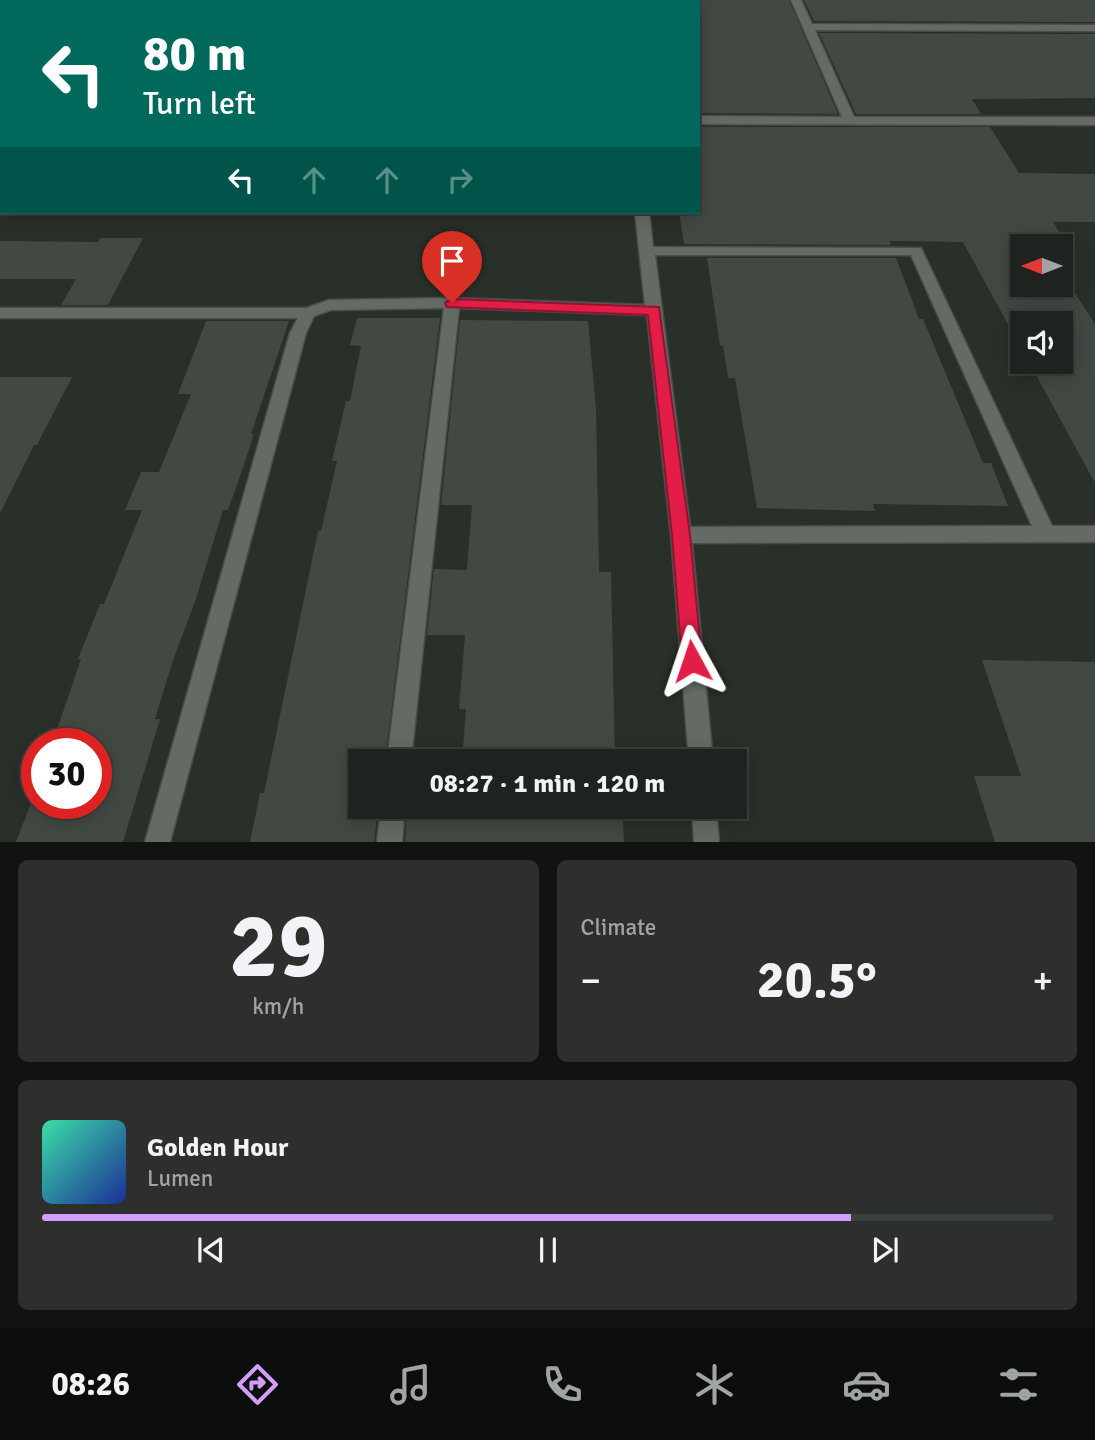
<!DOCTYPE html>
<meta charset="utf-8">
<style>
:root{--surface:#1f231f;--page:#2c2f2c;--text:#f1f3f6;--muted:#a1a4a4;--line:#3c403d;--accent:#d49cfb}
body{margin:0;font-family:Signika,sans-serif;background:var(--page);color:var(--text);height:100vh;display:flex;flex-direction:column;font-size:26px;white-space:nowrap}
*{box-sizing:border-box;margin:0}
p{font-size:23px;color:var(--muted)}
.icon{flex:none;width:38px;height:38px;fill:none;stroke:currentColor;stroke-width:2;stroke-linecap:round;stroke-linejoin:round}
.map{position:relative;height:842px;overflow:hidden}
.sheet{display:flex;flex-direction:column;gap:18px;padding:18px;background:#111311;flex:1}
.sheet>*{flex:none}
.guide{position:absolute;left:0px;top:0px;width:700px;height:214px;box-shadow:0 4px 18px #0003,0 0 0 2px var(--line);background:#00695c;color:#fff;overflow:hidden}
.needle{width:46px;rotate:270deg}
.controls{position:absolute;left:1010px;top:234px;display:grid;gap:14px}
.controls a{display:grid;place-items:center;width:63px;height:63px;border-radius:0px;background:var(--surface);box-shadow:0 4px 18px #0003,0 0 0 2px var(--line);font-size:35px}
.speed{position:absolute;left:21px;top:728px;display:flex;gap:14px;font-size:35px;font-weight:700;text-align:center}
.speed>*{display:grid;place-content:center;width:91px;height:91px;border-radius:50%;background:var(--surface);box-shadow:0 4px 18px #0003,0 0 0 2px var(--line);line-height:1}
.speed .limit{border:10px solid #d22;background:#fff;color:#111}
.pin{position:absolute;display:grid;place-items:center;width:60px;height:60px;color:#fff;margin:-72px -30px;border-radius:50% 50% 50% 0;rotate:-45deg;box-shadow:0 0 7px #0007}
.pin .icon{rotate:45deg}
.me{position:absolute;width:77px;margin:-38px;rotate:355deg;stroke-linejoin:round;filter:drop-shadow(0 0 5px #0008)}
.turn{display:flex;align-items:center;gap:24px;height:147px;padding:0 28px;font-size:32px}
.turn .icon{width:91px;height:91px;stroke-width:2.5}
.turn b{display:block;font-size:49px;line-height:60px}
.lanes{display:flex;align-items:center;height:66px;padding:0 28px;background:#0003;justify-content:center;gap:35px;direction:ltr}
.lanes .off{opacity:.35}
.big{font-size:52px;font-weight:700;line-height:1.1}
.sheet .card{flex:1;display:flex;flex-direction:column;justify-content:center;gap:10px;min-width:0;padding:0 24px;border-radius:10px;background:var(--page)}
.sheet .dial{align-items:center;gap:0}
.dial b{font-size:91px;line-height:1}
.song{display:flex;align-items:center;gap:21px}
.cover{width:84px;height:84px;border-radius:10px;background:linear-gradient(135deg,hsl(160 70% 55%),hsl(230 70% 35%))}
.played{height:7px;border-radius:4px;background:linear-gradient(90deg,var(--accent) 80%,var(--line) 80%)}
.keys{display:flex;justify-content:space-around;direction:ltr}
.heat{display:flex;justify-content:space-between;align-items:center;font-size:38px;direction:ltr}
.sheet .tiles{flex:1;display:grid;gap:18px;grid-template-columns:1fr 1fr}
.card:last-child{grid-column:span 2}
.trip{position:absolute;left:348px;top:749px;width:399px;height:70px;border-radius:0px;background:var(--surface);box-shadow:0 4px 18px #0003,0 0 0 2px var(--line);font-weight:700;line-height:70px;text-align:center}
.menu{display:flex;height:112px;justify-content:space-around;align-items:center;background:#0c0e0c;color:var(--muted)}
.menu .icon{width:49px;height:49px}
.menu .on{color:var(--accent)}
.menu b{font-size:32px;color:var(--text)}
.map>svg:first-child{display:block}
.building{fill:#424943}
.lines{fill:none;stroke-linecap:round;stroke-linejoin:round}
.street-casing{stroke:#494d49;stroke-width:3}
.street{fill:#646b64;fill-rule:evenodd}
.route{fill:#e11d48;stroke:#92132f;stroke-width:2}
</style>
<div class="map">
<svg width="1095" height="842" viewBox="0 0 1095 842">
<rect width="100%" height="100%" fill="#292f29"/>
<path class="building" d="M698,0H789L838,114L698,113Z
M804,0H1095V22L814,21Z
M819,33L1095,34V98L972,99L981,114H856Z
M698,127H990L1019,173L1095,174V222H1053L1064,240H1041L1045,247H1022V285H1060V270L1095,324V483L1029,362H1060V324H1022V350L963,242L889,241L891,245L684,244L679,212H698Z
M100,238H143L108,305H61L76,279H0V241L98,242Z
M707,258H896L919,319H923L983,463H991L1008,506L873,504L875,511L757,508L735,378H728L723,346H720Z
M357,318H440L385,761H360V807H378L374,842H250L260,793H264L318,531H321L337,461H332L346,401H350L361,346L350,345Z
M460,320L588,321L596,409L599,572H611L615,761H462L466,709H459L465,635H427L434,569L467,570L472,505H441Z
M206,321H289L251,434H254L243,468L228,510H223L195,602L173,660L155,719H160L123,842H16L31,803H96V744H52L81,659H78L100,604H104L142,510H125L141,472H159L191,394H178Z
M0,377H72L37,445H34L0,513Z
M982,660L1095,662V842H995L974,776H1021Z
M407,807H622L624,842H405Z"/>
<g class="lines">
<g class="street-casing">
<path id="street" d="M120,0H130L119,2Z
M399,0H409V2H399Z
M612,0H622V2H612Z
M791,0H801L812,24L1095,25V31L815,30L854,117H1095V125L698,124V116L842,117Z
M2,154V163L0,164V155Z
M635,212H649L653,247L921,248L1052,526H1095V542L692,543L713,761H689L671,535L647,315L459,308L411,761H387L444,308L331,310L314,316L306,333L170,842H145L290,333L298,318H0V308H306L329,300L452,298L645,305ZM655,255H911L1032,526L690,527Z
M381,807H405L402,842H377Z
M692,807H716L719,842H694Z"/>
</g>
<use href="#street" class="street"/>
</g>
<path class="route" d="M452,299L659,307L690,535L702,661L699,667L692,670L685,667L682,661L672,535L648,315L447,307L445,303Z"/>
</svg>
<div class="controls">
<a><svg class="needle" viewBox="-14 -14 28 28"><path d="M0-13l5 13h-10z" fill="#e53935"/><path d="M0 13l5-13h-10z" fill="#a1a4a4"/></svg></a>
<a><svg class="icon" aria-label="sound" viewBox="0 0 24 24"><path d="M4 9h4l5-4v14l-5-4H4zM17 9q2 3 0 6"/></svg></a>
</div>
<div class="speed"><div class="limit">30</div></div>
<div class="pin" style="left:452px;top:303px;background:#d93025"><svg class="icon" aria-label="arrive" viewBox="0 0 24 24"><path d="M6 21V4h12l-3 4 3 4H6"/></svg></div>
<svg class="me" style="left:692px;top:661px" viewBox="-20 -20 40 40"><path d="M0-17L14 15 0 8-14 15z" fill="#e11d48" stroke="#fff" stroke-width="4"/></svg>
<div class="trip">08:27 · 1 min · 120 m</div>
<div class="guide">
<div class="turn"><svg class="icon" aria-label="left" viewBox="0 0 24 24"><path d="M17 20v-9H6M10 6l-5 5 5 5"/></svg><div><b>80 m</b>Turn left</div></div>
<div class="lanes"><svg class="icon" aria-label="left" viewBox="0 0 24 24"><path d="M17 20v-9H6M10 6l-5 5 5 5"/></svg><svg class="icon off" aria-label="ahead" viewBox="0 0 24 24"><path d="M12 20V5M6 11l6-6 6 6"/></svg><svg class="icon off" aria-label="ahead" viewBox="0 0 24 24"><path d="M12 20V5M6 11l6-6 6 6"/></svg><svg class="icon off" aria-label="right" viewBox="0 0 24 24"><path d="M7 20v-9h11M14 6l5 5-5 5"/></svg></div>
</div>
</div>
<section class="sheet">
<div class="tiles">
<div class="card dial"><b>29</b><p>km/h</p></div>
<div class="card"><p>Climate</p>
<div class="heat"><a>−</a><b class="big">20.5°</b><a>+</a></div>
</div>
<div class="card">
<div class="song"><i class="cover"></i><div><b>Golden Hour</b><p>Lumen</p></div></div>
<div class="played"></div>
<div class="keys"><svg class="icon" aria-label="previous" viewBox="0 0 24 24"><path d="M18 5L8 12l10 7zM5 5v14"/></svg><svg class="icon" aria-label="pause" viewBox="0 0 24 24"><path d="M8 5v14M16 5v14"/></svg><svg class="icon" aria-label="next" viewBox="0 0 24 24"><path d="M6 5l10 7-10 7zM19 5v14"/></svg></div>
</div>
</div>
</section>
<nav class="menu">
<b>08:26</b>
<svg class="icon on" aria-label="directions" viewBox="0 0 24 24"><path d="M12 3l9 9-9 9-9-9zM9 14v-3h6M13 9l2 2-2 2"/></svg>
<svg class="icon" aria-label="music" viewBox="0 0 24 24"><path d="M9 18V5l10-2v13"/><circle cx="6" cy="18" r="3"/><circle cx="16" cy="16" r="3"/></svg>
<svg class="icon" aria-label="phone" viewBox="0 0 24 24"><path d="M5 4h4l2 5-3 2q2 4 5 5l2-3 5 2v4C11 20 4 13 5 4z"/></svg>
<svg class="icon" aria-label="climate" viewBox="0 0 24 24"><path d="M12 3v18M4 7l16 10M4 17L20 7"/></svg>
<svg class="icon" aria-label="car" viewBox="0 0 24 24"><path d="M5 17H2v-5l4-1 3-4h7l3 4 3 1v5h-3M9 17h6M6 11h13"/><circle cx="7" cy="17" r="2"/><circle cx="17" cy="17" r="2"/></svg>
<svg class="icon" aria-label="filters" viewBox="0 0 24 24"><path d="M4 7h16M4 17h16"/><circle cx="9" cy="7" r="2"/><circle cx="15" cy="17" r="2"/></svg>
</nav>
